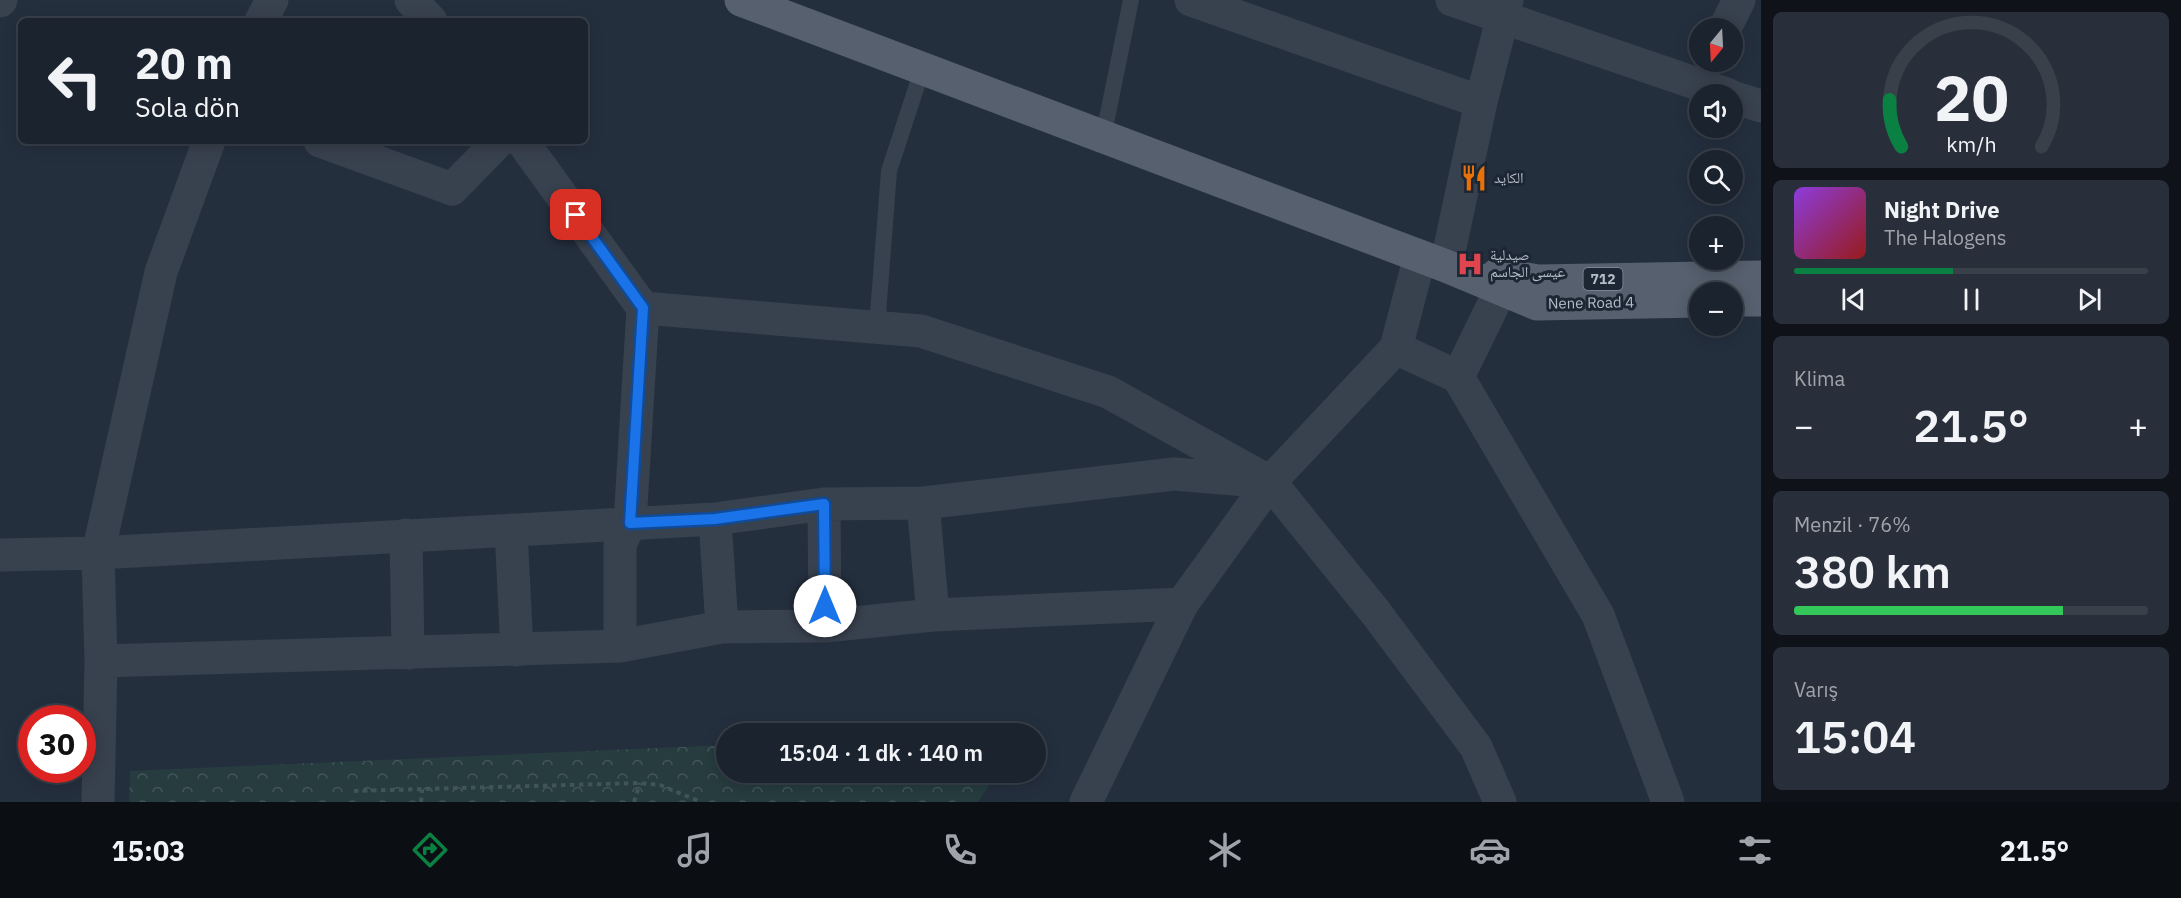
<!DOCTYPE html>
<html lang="tr">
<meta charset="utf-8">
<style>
:root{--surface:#1b232e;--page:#282f3a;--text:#f1f3f6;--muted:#a0a4aa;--line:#39404a;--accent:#0b8043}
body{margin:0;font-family:"IBM Plex Sans","Noto Naskh Arabic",sans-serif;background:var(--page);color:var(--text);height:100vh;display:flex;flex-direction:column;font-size:22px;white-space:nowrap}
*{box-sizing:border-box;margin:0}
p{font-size:20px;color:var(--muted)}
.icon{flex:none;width:33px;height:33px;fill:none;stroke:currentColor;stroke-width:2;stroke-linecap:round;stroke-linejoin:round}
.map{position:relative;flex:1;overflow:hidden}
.details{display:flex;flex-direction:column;gap:12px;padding:12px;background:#0f1319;width:420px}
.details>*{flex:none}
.top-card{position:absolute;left:18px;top:18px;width:570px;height:126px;border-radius:9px;box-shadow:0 3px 15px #0003,0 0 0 2px var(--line);background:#1b232e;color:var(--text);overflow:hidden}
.needle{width:39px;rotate:198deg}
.controls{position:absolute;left:1689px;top:18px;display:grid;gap:12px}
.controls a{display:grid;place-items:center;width:54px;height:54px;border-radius:50%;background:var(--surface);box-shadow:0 3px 15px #0003,0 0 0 2px var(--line);font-size:30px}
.speed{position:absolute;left:18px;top:705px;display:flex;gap:12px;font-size:30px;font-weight:700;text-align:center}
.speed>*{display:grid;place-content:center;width:78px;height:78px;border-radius:50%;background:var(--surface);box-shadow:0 3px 15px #0003,0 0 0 2px var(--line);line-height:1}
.speed .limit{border:9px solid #d22;background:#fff;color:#111}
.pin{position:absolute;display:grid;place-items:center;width:51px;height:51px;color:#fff;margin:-26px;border-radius:12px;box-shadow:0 3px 9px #0006}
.me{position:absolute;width:66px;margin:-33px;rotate:0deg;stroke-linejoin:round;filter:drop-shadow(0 0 4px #0008)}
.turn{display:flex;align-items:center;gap:21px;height:126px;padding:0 18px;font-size:27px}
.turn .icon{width:78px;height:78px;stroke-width:2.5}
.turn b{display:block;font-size:42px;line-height:51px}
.big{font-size:45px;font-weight:600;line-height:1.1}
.details .widget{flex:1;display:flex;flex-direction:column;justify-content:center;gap:9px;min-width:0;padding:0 21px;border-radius:9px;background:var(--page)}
.details .dial{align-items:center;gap:0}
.dial svg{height:156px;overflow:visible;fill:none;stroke:var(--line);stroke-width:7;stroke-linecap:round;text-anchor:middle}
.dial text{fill:var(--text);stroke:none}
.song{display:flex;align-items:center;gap:18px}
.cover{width:72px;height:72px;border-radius:9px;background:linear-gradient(135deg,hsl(270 70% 55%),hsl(0 70% 35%))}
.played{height:6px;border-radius:3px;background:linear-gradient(90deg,var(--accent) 45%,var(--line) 45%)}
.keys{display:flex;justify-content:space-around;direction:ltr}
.heat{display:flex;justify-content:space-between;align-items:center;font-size:33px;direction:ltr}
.charge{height:9px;border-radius:4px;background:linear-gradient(90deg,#34c759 76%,var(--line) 0)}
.trip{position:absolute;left:716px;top:723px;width:330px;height:60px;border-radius:30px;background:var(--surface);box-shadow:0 3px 15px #0003,0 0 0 2px var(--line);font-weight:600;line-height:60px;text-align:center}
.menu{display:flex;height:96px;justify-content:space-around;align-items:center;background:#0b0e12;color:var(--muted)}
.menu .icon{width:42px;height:42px}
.menu .on{color:var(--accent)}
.menu b{font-size:27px;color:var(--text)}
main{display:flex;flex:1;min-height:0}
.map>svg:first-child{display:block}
.park{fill:url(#park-crowns)}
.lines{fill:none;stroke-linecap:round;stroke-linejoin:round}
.path{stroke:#3f5557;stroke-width:4;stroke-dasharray:4.5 4.5;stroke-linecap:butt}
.lane{stroke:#38414e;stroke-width:16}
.street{stroke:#38414e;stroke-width:33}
.primary{stroke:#56606e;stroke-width:33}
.route-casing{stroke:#114b97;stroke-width:15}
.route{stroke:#1a73e8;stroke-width:10}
.labels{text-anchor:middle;stroke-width:6;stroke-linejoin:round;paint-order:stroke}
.shield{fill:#1d2633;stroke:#878f9c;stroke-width:1.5}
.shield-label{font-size:14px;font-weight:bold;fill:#b4bcc9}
.poi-label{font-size:15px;fill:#b4bcc9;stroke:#1d2633;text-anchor:start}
.street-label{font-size:15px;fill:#b4bcc9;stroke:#1d2633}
</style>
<main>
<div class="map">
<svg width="1761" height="802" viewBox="0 0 1761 802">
<defs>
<pattern id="park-crowns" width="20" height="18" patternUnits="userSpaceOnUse" patternTransform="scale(1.5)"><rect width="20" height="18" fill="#263c3f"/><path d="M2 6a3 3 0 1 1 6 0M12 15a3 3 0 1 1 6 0" fill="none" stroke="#435659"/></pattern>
</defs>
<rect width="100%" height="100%" fill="#242f3e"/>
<path class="park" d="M726,745V772L997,773L978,802H129L130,771Z"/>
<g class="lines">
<path class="path" d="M354,791L640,783L660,785L701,802
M421,802L422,790
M634,802L640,783"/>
<path class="lane" d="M1103,138L1131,0
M877,327L889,171L922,70"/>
<path class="street" d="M411,0L431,21
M1191,0L1481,102
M1452,0L1727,94
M0,1L1,0
M261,21L272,0
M1725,28L1739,0
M1732,97L1761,106
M320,141L452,189L499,141
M522,141L643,308L921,331L1108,392L1270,482L1376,613L1476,747L1500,802
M1446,266L1481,102L1507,0
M1396,348L1458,377L1598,615L1668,802
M1458,377L1501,289
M923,503L933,615
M824,504L825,626
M715,519L722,627
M511,530L517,650
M406,535L408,653
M0,555L98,553L715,519L824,504L923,503L1174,474L1270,482
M620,646V545L630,523L643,308
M101,661L620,646L722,627L825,626L933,615L1182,604
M98,802L101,661L98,553L161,272L209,141
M1086,802L1182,604L1270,482L1396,348L1420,256"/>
<path class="primary" d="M741,0L1446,266L1537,304L1700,301
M1498,274L1538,281L1761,277
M1732,300H1761"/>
</g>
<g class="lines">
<g class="route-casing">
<path id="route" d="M576,215L643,308L630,523L715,519L824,504L825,606"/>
</g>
<use href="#route" class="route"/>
</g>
<defs>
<g id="restaurant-bare" transform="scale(2.07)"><path d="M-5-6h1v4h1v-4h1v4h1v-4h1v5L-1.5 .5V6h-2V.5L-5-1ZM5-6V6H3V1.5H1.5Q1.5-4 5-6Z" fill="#e8710a" stroke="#1d2633" stroke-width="2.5" paint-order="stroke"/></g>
<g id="hospital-bare" transform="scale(2.07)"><path d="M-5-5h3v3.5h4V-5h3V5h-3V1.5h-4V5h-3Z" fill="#e0444e" stroke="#1d2633" stroke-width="2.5" paint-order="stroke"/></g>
</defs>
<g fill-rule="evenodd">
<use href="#restaurant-bare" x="1474" y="178"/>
<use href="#hospital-bare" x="1470" y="264"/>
</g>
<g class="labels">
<rect class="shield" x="1583.5" y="268" width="39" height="22" rx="4.5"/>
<g class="shield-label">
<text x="1603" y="284">712</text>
</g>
<g class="poi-label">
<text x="1494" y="183">الكايد</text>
<text x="1490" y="260">صيدلية<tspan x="1490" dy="17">عيسى الجاسم</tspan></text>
</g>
<g class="street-label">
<text transform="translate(1591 303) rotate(-1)" y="5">Nene Road 4</text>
</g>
</g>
</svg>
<div class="controls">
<a><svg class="needle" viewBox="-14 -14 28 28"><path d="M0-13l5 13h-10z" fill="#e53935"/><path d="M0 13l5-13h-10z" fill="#a0a4aa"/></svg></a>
<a><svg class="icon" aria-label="sound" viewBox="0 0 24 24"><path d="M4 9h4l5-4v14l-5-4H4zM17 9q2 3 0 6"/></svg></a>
<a><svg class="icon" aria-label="search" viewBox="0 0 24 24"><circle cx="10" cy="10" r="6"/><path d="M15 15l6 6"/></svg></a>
<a>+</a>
<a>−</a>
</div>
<div class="speed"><div class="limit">30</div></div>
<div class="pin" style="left:576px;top:215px;background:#d93025"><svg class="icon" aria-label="arrive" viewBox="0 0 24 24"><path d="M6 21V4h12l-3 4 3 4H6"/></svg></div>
<svg class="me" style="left:825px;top:606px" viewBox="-20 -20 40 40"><circle r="19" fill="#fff"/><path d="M0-13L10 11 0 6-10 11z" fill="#1a73e8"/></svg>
<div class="trip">15:04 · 1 dk · 140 m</div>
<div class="top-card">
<div class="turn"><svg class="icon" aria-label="left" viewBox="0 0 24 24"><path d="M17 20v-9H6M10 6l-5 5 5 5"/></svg><div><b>20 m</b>Sola dön</div></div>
</div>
</div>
<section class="details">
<div class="widget dial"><svg viewBox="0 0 100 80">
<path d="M14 69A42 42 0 1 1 86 69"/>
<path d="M14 69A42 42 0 0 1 8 45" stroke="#0b8043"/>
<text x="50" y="56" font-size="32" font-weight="700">20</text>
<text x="50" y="72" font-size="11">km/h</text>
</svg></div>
<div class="widget">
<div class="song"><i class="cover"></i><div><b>Night Drive</b><p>The Halogens</p></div></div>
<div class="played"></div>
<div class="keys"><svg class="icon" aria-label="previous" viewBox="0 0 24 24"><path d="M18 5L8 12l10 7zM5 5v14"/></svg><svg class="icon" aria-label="pause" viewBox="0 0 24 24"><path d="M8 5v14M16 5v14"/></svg><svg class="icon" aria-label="next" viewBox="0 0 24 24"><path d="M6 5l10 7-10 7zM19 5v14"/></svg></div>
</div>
<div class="widget"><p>Klima</p>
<div class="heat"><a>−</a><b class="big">21.5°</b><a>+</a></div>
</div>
<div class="widget"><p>Menzil · 76%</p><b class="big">380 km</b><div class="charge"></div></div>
<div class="widget"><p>Varış</p><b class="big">15:04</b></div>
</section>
</main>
<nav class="menu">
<b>15:03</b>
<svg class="icon on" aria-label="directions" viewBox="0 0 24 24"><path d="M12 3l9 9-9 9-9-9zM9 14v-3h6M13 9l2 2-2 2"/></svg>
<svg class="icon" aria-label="music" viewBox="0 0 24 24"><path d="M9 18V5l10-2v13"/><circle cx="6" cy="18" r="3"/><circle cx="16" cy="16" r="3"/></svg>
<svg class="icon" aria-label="phone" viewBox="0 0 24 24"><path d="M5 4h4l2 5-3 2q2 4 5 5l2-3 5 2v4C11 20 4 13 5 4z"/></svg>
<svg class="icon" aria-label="climate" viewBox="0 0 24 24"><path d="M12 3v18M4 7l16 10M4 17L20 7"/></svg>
<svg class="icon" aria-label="car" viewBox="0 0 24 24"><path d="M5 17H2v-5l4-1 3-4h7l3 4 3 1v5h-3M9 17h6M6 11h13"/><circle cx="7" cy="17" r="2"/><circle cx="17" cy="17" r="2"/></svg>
<svg class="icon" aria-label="filters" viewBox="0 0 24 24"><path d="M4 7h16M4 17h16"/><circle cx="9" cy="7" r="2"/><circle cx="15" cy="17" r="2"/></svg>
<b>21.5°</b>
</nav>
